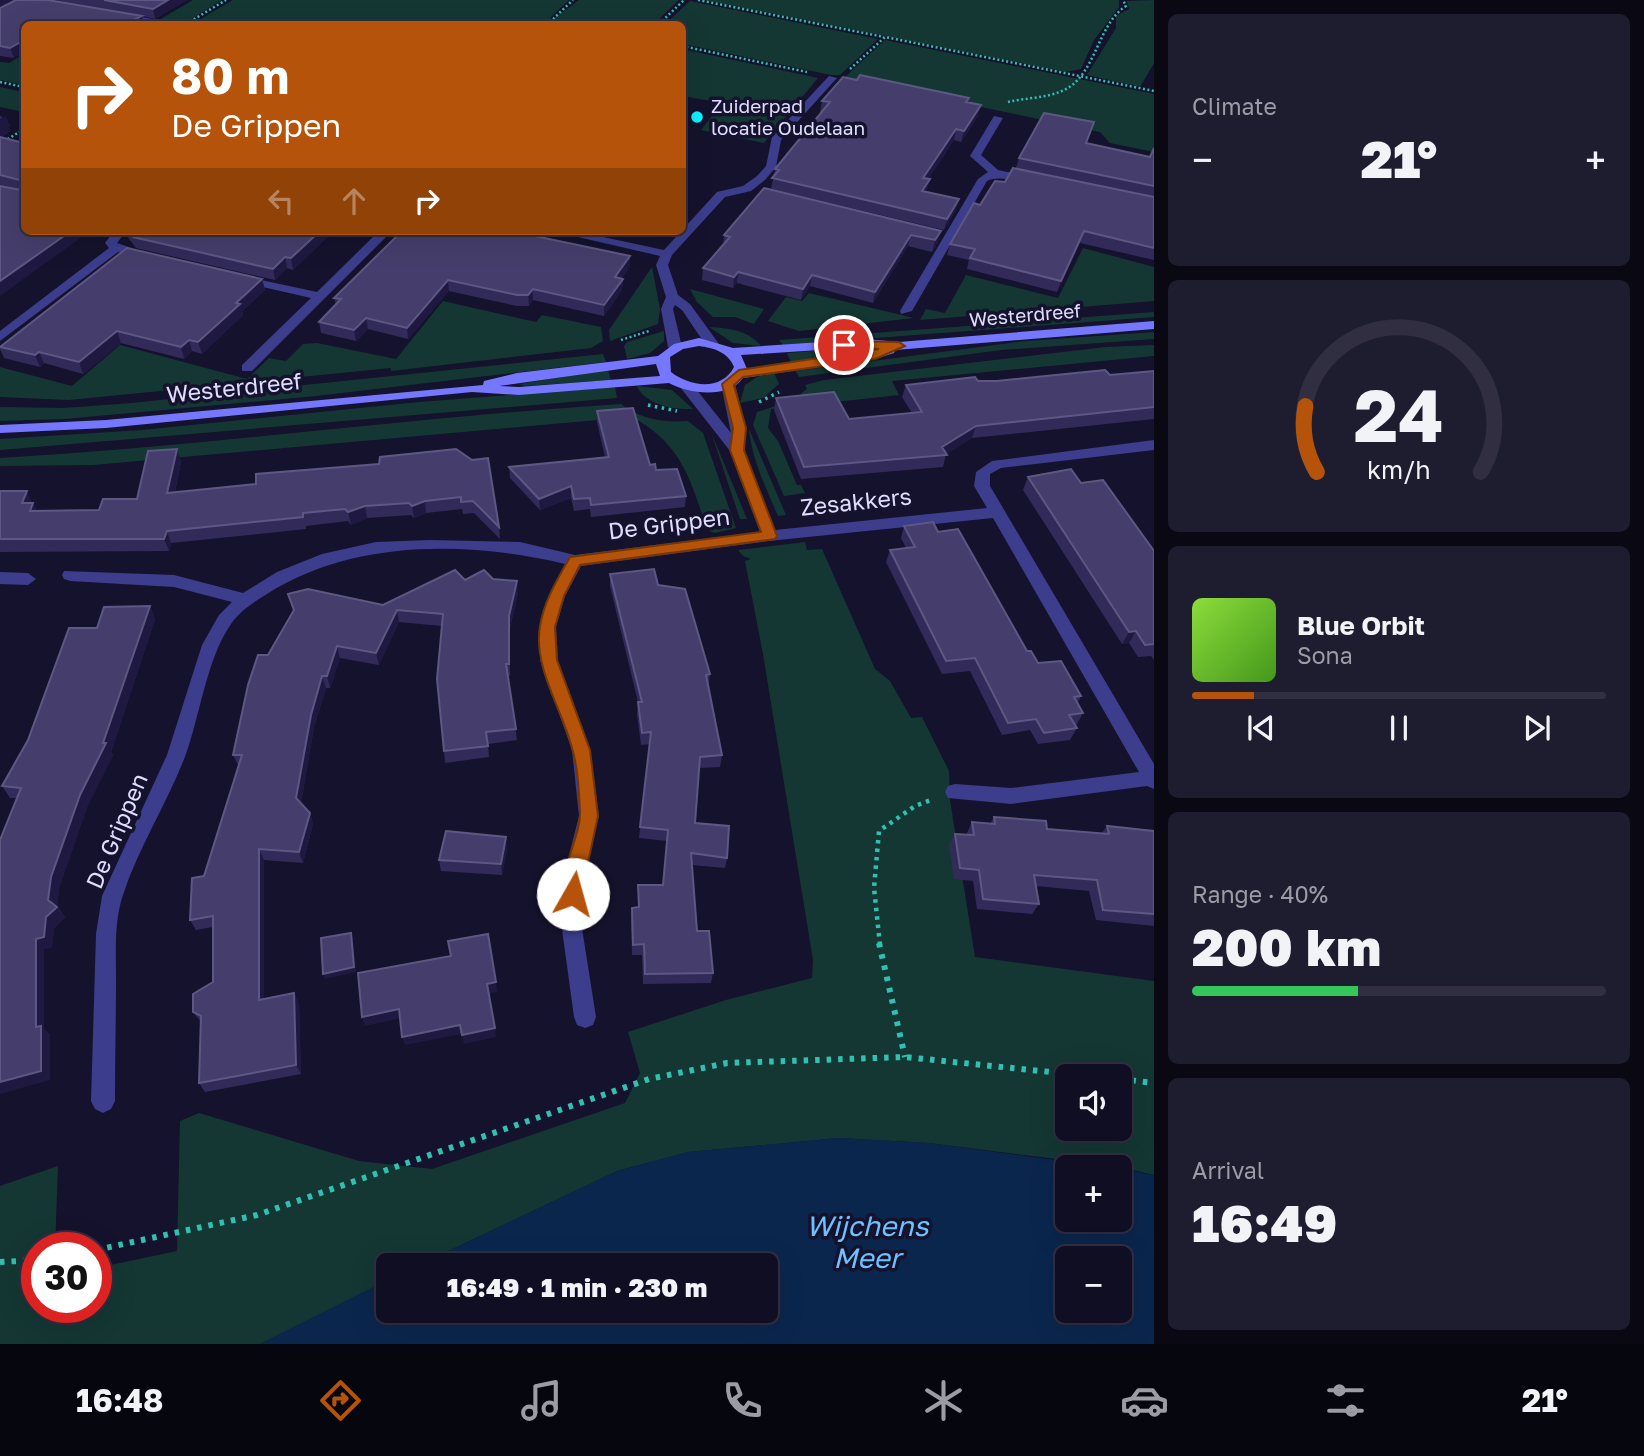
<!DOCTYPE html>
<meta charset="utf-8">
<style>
:root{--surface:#100e22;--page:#1e1c2f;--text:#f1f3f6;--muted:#9c9ca5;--line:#302e40;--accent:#b45309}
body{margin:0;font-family:"Golos Text",sans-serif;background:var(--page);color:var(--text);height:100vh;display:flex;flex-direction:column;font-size:26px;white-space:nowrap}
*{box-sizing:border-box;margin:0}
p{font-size:23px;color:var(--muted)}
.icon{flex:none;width:38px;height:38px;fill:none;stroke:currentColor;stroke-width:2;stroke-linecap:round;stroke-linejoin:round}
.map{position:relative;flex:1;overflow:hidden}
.sheet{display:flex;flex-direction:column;gap:14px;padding:14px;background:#090813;width:490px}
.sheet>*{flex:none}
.guide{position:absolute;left:21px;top:21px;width:665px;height:214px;border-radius:10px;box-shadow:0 7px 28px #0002,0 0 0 2px var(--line);background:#b45309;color:#fff;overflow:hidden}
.buttons{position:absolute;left:1055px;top:1064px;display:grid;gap:14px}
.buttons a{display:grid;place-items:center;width:77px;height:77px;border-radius:10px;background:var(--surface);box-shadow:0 7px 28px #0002,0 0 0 2px var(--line);font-size:35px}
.speed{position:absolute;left:21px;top:1232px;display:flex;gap:14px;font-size:35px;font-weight:700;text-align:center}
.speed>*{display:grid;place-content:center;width:91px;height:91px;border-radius:50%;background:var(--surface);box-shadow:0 7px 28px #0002,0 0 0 2px var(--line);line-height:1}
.speed .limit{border:10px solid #d22;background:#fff;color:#111}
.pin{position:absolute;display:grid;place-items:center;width:60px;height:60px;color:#fff;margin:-30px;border:4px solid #fff;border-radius:50%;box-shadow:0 2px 7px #0007}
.me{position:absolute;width:77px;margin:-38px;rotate:7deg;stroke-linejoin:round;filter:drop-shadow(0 0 5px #0008)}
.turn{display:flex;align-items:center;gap:24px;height:147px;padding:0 35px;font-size:32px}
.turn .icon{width:91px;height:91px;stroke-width:2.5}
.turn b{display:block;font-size:49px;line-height:60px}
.lanes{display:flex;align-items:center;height:66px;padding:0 35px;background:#0003;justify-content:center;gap:35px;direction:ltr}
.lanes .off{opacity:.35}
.big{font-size:52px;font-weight:800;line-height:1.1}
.sheet .tile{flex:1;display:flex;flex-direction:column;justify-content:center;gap:10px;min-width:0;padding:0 24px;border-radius:10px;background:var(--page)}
.sheet .dial{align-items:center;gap:0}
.dial svg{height:182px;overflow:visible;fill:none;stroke:var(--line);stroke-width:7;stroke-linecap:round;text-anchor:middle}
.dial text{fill:var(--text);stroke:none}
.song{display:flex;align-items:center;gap:21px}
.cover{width:84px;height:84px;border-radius:10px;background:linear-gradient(135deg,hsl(90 70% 55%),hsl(100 70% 35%))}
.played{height:7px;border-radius:4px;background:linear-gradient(90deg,var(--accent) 15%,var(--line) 15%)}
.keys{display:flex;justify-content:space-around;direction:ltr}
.heat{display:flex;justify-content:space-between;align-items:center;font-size:38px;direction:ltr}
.charge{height:10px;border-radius:5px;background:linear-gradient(90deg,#34c759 40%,var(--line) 0)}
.trip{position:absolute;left:376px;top:1253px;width:402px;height:70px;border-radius:10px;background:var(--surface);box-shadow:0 7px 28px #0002,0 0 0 2px var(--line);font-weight:800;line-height:70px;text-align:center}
.tab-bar{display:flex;height:112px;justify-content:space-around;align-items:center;background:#06060e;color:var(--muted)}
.tab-bar .icon{width:49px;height:49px}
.tab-bar .on{color:var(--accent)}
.tab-bar b{font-size:32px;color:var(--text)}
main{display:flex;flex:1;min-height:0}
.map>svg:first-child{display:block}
.green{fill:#143734;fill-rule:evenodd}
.water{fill:#0b264d;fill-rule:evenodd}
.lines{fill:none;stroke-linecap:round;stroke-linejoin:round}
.path-far3{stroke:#30c1b1;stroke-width:2.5;stroke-dasharray:2 2.5;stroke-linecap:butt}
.path-far2{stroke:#30c1b1;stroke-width:3.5;stroke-dasharray:2.5 4.5;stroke-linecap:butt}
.path-far1{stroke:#30c1b1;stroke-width:4.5;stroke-dasharray:3.5 5;stroke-linecap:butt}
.path{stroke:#30c1b1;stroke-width:6;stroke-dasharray:4.5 7;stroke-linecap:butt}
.street{fill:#3c3d8c;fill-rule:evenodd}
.secondary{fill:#7578ff;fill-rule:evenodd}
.wall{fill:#322b5a}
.shaded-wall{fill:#1f1941}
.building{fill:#453e6c;stroke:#5d5783;stroke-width:2}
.route{fill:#b45309;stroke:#753606;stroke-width:2}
.poi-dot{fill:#0af3ff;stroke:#15122d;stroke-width:2.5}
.labels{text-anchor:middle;stroke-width:7;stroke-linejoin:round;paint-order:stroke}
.far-poi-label{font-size:19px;fill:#e0deff;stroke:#15122d;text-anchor:start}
.far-street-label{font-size:19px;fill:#e0deff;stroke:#15122d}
.street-label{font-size:23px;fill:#e0deff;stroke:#15122d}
.near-water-label{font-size:28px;font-style:italic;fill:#6cc2ff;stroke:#15122d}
</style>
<main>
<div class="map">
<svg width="1154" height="1344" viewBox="0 0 1154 1344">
<rect width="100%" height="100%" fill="#15122d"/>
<path class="green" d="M193,0H222L183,24H152Z
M233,0H569L551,17L550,24H192Z
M579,0H679L654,24H553V19Z
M704,0H1119V7L1094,40L1081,69L1066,72Z
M1154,0V63L1140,87L1087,75L1116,28V16L1129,9L1127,1Z
M690,1L878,39L840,75H831L683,44L682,24H665Z
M885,40L1154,94V152L1110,143L1100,132L844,78Z
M682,49L818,78L764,143L701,130L722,103L683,96Z
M24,54V85L0,80V62L9,63Z
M0,87L24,92V112L0,107Z
M1083,248L1154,267V301L920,320L926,309L945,313L966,275L1058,298Z
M652,267L660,309L658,324L610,341L609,330Z
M690,289L764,309L754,324L735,317H713L697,302Z
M809,293L914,318L799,331L768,321L786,297L802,301Z
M443,301L536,322L542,315L601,327L603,341L591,348L391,371V368L69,400L0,397V367L72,386L120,345L247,379L269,358L286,361L303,344L317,343L396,359Z
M1154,312V317L783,345L779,340Z
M709,327C728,328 749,330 761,346L733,343Z
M664,331V341L650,353L627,359L624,346L627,342Z
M1154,332V339L1001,350L799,377L796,371L1026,341Z
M1154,345V356L892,381L899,395L771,409L768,428L778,441L797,485H801L805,493L784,496L753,425L757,412L791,401L807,389L805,385L824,380L1106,347Z
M866,347L872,350L791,362L787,353Z
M603,354L606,362L316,396L65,419L0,421V407L64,408L132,403Z
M608,370L611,380L525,386L519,384Z
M774,373L779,384L763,398L740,403L745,385L757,377Z
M637,386L672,390L693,409C675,410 645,405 637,386Z
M615,387L617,398L0,450V439L142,430L419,402Z
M621,404C639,419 665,423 688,421L703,433L736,528L715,533L707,530C691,480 682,444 632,417L93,465L0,466V458C207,446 413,417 621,404Z
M749,429L786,515L778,516C766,488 752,460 749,429Z
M711,432L747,519H740Z
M805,542L807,550L822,549L875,669L890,681L911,718L922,717L949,771L950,800L975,957L1154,981V1175L1120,1167L929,1143L839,1138L688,1152L617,1171L419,1265H388V1280L260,1344H0V1186L58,1166L55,1248H37V1307H96V1268L177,1251L180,1121L199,1113L359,1161L432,1169L625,1103L640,1073L628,1032L726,1000L812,978L813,960L763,654L745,561L751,559L743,556L738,550ZM1068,1076H1120V1129H1068Z"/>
<path class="water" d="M839,1138L929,1143L1108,1167H1068V1220H1120V1169L1154,1175V1344H260L388,1280V1311H766V1265H419L617,1171L688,1152ZM1068,1258H1120V1311H1068Z"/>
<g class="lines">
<path class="path-far3" d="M698,0L884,37
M186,24L226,0
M553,24L554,18L573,0
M659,24L684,0
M682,46L807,72
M850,69L885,37L1154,91
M0,82L24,87
M1008,102C1025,98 1046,98 1062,91C1096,77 1097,24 1126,6L1123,0
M0,144L24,129
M621,340L649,331"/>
<path class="path-far2" d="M759,402L779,392
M648,405L677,411"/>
<path class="path-far1" d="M880,945L874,888L879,831L915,806L931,800"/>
<path class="path" d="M879,943L905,1057
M1120,1079L1154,1083
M96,1250L257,1215L649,1079L727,1063L905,1057L1089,1076
M0,1262L37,1260"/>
<path class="street" d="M120,13L158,20L162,23L152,24L117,18Z
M829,76L837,78L781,140L776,167L765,180L751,191L725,197L672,255L668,265L678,295L690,304L719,344L717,347H707L682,310L675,305L673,309L682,347L675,351L668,347L661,309L666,297L656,265L660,256L552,231H575L664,250L717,192L743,186L757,176L766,166L772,137Z
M994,116L1003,118L981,155L998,170L1036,178C1023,187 1003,173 987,181L912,311L901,314L900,311L978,179L988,172L970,156Z
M114,231H126L117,243L149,254V260L118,252L0,341V331L109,248L105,243Z
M379,231H392L252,371H242V365L311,298L237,281V275L317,292Z
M728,380L735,384L746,428L744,450L775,530L987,508L974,486L976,472L992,461L1154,440V450L1001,468L990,474V486L1154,764V789L1147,786L1011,804L948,798L945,792L948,786L955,784L1011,788L1139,772L993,518L769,541L581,566L565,596L556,627L558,660L590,750L599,816L586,867L581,922L596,1017L593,1025L585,1028L577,1025L574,1017L561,922L566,867L579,816L572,750L540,660V627L549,596L565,564C469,541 353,539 267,594C254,602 240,611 231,624C207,658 200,715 186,754C168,802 139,846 123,895C114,921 116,952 116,979C116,1020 115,1060 115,1101L111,1109L103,1113L95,1109L91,1101L96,934L102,896L167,755L202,645L219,615L232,602L174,587L70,581L64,579L62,575L64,571L174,575L243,593L277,572L322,554L376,542L429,540L520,542L575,555L760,532L730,451L680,387L687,383L692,384L731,433L721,384Z
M0,572L28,573L36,579L28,585L0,584Z"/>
<path class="secondary" d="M1154,321V329L895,350L894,353L875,359L743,378C728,399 689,394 669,383L519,395L472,392L106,428L0,433V425L106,420L483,385L484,381L517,373L658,356L674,344L699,338L733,348L866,339L899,342ZM699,346C714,348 728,352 734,367C722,391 690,387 671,372L670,357L683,349ZM866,347L881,348L747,369L741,355ZM656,364L660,376L519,387L499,386Z"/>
</g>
<path class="wall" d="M0,0L106,10L56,0H187L155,19L142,16L144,24H24L14,58L0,56Z
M822,101L968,102L978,116L961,142L954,140L928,179L926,192L959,199L955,211L944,230L771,189L775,169L822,112H820Z
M0,115L10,126L8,127L10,131L1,137L24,143V231L0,185Z
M1086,143L1150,157L1154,148V260L1080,243L1057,292L967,269L969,260L947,255L950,244L980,205L1005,182L1016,168L1019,158Z
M764,188L938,242L932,252L908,246L873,303L810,286L801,300L737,283L733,288L702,280L703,268L723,246L724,235Z
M125,231H334L293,270L287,268L275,280L136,248L126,235Z
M402,231L630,256V267L621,279H623L622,290L604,316L533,300L529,306H517L449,291L408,339L368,329L356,341L321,333L319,322L336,305L334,298Z
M262,279L265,290L242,311L243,315L202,354L192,351L184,359L121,343L83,374L44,363L40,367L4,358L0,349V347Z
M1154,371V419L972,438L946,454L943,467L801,479L774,410L776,398L849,419L912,413L902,397L906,385L1110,375Z
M597,411L650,465L686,496L685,507L591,517L590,509L574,511L571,498L540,510L510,478L509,467L605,457L597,422Z
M177,449L181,462L175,492L256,484L379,464L456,449L499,527L500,539L474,513L463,514L462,509L426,513L414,518L411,515L367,518L351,525L348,521L306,526V529L171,543L169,551L0,552V491L33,503L37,511L99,510L137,499Z
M1028,477L1081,483L1154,551V660L1151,656L1138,657L1129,643L1122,644L1023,490Z
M904,526L938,532L1027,651L1038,663L1081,696L1078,702L1083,713L1077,724L1075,725L1077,728L1070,740L1038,744L1030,730L1002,735L970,671L942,674L886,562L890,550L906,548L901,538Z
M610,574L658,585L710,674L708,686L722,755L720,767L699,768L695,823L727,858L725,868L692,865L697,931L713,973L711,983L643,984L642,955H632L631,919L632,908L638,907V885H663L667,841L639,838L650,744L641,745L637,714L638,702L610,586Z
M493,579L518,593L510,628V676H508L517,740L488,744L489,757L445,763L444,751L442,626L399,622L379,665L340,658L330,688H326L314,727L301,803L310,813L313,824L303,863L264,860V999L299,1003L301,1074L205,1092L199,1083L201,1022L193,1012L213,982V927L196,930L190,920L239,767L233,755L293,611L288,594L383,605L465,580Z
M150,606L155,619L111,752L113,755L87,807L59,888L57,906L65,917L54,928L52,947L44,949V1029L50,1035V1080L17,798H10L2,786L97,628Z
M994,817L1047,829L1102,833L1107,826L1154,831V926L1096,920L1089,891L1036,886L1039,904L1032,914L977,909L973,881L954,879L949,845L955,834L967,835V833L972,822L990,824Z
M507,849L502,875L441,871L439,860Z"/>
<path class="shaded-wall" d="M0,0H15L0,8Z
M168,0H187L155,19L153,9Z
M142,16L144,24H125Z
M24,40V52L14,58L10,48Z
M981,105L978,116L961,142L964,131Z
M6,116L10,126L8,127L10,131L0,137V119Z
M956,129L954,140L921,189L923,178Z
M930,179L927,190L919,202L922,191Z
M959,199L955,211L944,230L947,219Z
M71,231H90L0,296V281Z
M320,231H334L293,270L291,258Z
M941,231L938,242L932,252L935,240Z
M1084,231L1080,243L1057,292L1061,281Z
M911,235L908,246L873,303L875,292Z
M630,256V267L615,288V277Z
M285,257L287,268L275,280L273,269Z
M738,272L737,283L733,288L734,277Z
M812,275L810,286L801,300L803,289Z
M262,279L265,290L242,311L243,315L202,354L198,342L236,303Z
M623,279L622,290L604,316V305Z
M448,280L449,291L408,339L407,328Z
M533,289V300L529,306L528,295Z
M366,318L368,329L356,341L354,330Z
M117,331L121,343L83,374L79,362Z
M189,340L192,351L184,359L181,347Z
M39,352L44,363L40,367L35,355Z
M976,426L972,438L945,455L942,447Z
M177,449L181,462L172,505L167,493Z
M571,486V498L540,510L539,499Z
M27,491L33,504L22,503Z
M425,501L426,513L414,518L412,506Z
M33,503L39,515L30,511Z
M365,506L367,518L351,525L348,512Z
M167,531L171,543L169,551L164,539Z
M517,581L518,593L510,628V676L509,616Z
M150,606L155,619L111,752L113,755L87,807L59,888L57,907L65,917L54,928L52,947L44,949V1029L50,1035V1080L0,1094V1082L36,1027V939L48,900L51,877L80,795L103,743Z
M397,610L399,622L379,665L376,653Z
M1136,631L1129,643L1122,644L1129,632Z
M337,646L340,658L330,688L327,676Z
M322,676L326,688L314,727L300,809L296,798L311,715Z
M310,813L313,824L303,863L299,852Z
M506,837L507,849L502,875L501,864Z
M259,849L264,860V1009L259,1000Z
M351,933L353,938L356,972L325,979L323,974Z
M496,982L497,992L489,993L487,984Z
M294,993L299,1003L301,1074L296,1065Z
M399,1009L402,1018L365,1026L362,1017Z
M460,1025L462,1034L405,1045L402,1037Z
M495,1028L496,1037L464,1044L462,1035Z"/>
<path class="building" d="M16,0H48L142,16L125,24H24V40L10,48L0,46V8Z
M104,0H168L153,9Z
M860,75L969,98L966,102L981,105L964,131L956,129L923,178L930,179L922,191L959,199L947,219L772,178L779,170L775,169L830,102L822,101L843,77L857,80Z
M1044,113L1094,122L1086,143L1150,157L1154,148V186L1019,158Z
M0,137L24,143V231H71L0,281V186L21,190L20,180L0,175Z
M1013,168L1154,197V248L1084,231L1061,281L970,258L975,249L950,244L974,203L980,205L995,181L1005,182Z
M764,188L941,231L935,240L911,235L875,292L812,275L803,289L738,272L734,277L703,268L730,237L724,235Z
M128,231H320L291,258L285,257L273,269L133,237Z
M402,231H511L630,256L615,277L623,279L604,305L533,289L528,295H517L448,280L407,328L366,318L354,330L319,322L341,299L334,298Z
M127,248L262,279L236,303L240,304L198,342L189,340L181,347L117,331L79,362L39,352L35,355L0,347Z
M1105,370L1110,375L1154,371V407L976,426L942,447L947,455L804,467L776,398L834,392L849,419L922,412L906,385L975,377L978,381H997Z
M633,408L650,465L655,464L656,470L677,469L686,496L591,505L590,498L574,499L571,486L539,499L509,467L609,457L597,411Z
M177,449L167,493L256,484V474L379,464L380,457L456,449L472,460L488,458L499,527L473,501L461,502V497L425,501L412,506L409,503L365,506L348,512L345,509L303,513V517L167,531L164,539H0V491H27L22,503H33L30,511L99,510L103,499H137L148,451Z
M1071,469L1081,483L1103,480L1154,551V644L1145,645L1136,631L1129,632L1028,477Z
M933,522L938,532L958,529L1027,651H1031L1038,663L1061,661L1081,696L1074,697L1083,713L1069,715L1077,728L1044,733L1036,719L1008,723L975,658L946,661L890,550L915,547L904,526Z
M654,569L658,585L685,589L710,674L706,675L722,755L700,757L695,823L729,826L727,858L691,853L697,931H709L713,973L645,974L644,944L633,945L632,908L639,907L638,885H663L668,830L640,827L651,732L642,733L638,702H642L610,574Z
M455,570L465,580L484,570L493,579L517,581L509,616V664H506L516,729L486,732L488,746L444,751L437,679L443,614L397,610L376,653L337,646L327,676H322L311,715L296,798L310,813L299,852L259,849V1000L294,993L296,1065L199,1083L201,1016L193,1012V994L213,982V916L190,920L192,878L204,876L242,755H233L248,685L258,655H268L294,610L288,594L308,589L383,605Z
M150,606L103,743H106L80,795L51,877L48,900L57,907L46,917L44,937L36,939V1027L41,1026V1071L0,1082V840L21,788L2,786L28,740L69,628H97L104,607Z
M994,817L1046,821L1047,829L1109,834L1107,826L1154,831V914L1103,910L1097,880L1034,875L1039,904L983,899L979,870L960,868L955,834L974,835L972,822L995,824Z
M446,831L506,837L501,864L439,860Z
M351,933L354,967L323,974L321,938Z
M488,934L496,982L487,984L495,1028L462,1035L460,1025L402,1037L399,1009L362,1017L358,973L451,956L448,941Z"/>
<path class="route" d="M844,341L899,342L905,346L875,359L743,377L734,385L746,428L744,450L777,536L775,539L580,565L564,596L555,627L557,660L590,750L598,816L580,900H567C555,874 581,839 580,812C579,792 578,768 572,748C562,709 533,667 540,626C544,601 558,578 570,557L761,532L730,450L733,428L722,384L739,370L879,349L840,347V342Z"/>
<circle class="poi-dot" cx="697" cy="117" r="7"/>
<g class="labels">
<g class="far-poi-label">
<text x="711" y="113">Zuiderpad<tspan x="711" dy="22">locatie Oudelaan</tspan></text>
</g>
<g class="far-street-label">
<text transform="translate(1025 315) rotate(-5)" y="7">Westerdreef</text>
</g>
<g class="street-label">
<text transform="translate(234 388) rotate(-6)" y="8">Westerdreef</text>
<text transform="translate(856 502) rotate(-6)" y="8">Zesakkers</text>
<text transform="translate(669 524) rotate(-7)" y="8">De Grippen</text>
<text transform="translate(117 831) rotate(-67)" y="8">De Grippen</text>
</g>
<g class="near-water-label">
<text x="867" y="1236">Wijchens<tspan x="867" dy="32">Meer</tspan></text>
</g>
</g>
</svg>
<div class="buttons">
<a><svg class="icon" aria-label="sound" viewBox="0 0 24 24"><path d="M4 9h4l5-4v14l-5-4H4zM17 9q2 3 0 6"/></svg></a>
<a>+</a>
<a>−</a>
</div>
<div class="speed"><div class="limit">30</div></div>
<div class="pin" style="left:844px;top:345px;background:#d93025"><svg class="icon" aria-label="arrive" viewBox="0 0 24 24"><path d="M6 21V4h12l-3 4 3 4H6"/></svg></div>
<svg class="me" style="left:573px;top:894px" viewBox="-20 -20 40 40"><circle r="19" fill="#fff"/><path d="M0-13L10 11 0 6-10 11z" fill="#b45309"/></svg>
<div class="trip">16:49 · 1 min · 230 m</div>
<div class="guide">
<div class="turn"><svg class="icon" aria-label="right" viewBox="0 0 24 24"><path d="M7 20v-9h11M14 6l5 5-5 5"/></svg><div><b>80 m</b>De Grippen</div></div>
<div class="lanes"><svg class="icon off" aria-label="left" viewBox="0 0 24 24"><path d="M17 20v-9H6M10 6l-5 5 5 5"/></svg><svg class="icon off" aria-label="ahead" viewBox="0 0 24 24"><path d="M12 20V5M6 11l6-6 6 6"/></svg><svg class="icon" aria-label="right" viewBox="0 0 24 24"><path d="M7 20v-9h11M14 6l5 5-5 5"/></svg></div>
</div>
</div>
<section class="sheet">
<div class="tile"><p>Climate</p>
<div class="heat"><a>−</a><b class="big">21°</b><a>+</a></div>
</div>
<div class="tile dial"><svg viewBox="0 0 100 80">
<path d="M14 69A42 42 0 1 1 86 69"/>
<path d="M14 69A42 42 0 0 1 9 40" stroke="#b45309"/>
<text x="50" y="56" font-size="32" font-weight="700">24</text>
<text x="50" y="72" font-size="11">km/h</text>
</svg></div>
<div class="tile">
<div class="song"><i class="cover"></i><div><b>Blue Orbit</b><p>Sona</p></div></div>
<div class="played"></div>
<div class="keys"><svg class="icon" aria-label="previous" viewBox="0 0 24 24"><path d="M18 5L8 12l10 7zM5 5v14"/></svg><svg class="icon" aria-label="pause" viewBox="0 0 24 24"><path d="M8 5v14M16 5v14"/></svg><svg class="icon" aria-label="next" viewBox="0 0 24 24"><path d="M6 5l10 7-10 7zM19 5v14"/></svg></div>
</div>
<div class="tile"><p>Range · 40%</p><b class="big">200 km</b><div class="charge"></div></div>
<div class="tile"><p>Arrival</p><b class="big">16:49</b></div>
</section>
</main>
<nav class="tab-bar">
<b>16:48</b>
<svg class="icon on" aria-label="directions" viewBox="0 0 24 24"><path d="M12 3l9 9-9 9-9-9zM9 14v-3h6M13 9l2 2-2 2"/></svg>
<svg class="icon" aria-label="music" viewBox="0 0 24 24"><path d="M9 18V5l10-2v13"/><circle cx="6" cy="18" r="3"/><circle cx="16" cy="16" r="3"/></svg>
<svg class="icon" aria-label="phone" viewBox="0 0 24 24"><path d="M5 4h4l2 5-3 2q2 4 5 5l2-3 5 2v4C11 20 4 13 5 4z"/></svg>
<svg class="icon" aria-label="climate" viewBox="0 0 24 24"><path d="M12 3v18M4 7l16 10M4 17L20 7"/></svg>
<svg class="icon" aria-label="car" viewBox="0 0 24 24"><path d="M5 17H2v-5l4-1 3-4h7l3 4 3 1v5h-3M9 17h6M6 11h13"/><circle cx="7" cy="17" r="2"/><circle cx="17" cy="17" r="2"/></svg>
<svg class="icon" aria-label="filters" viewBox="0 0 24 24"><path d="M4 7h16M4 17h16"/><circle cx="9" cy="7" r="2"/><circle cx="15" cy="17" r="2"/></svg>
<b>21°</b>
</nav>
